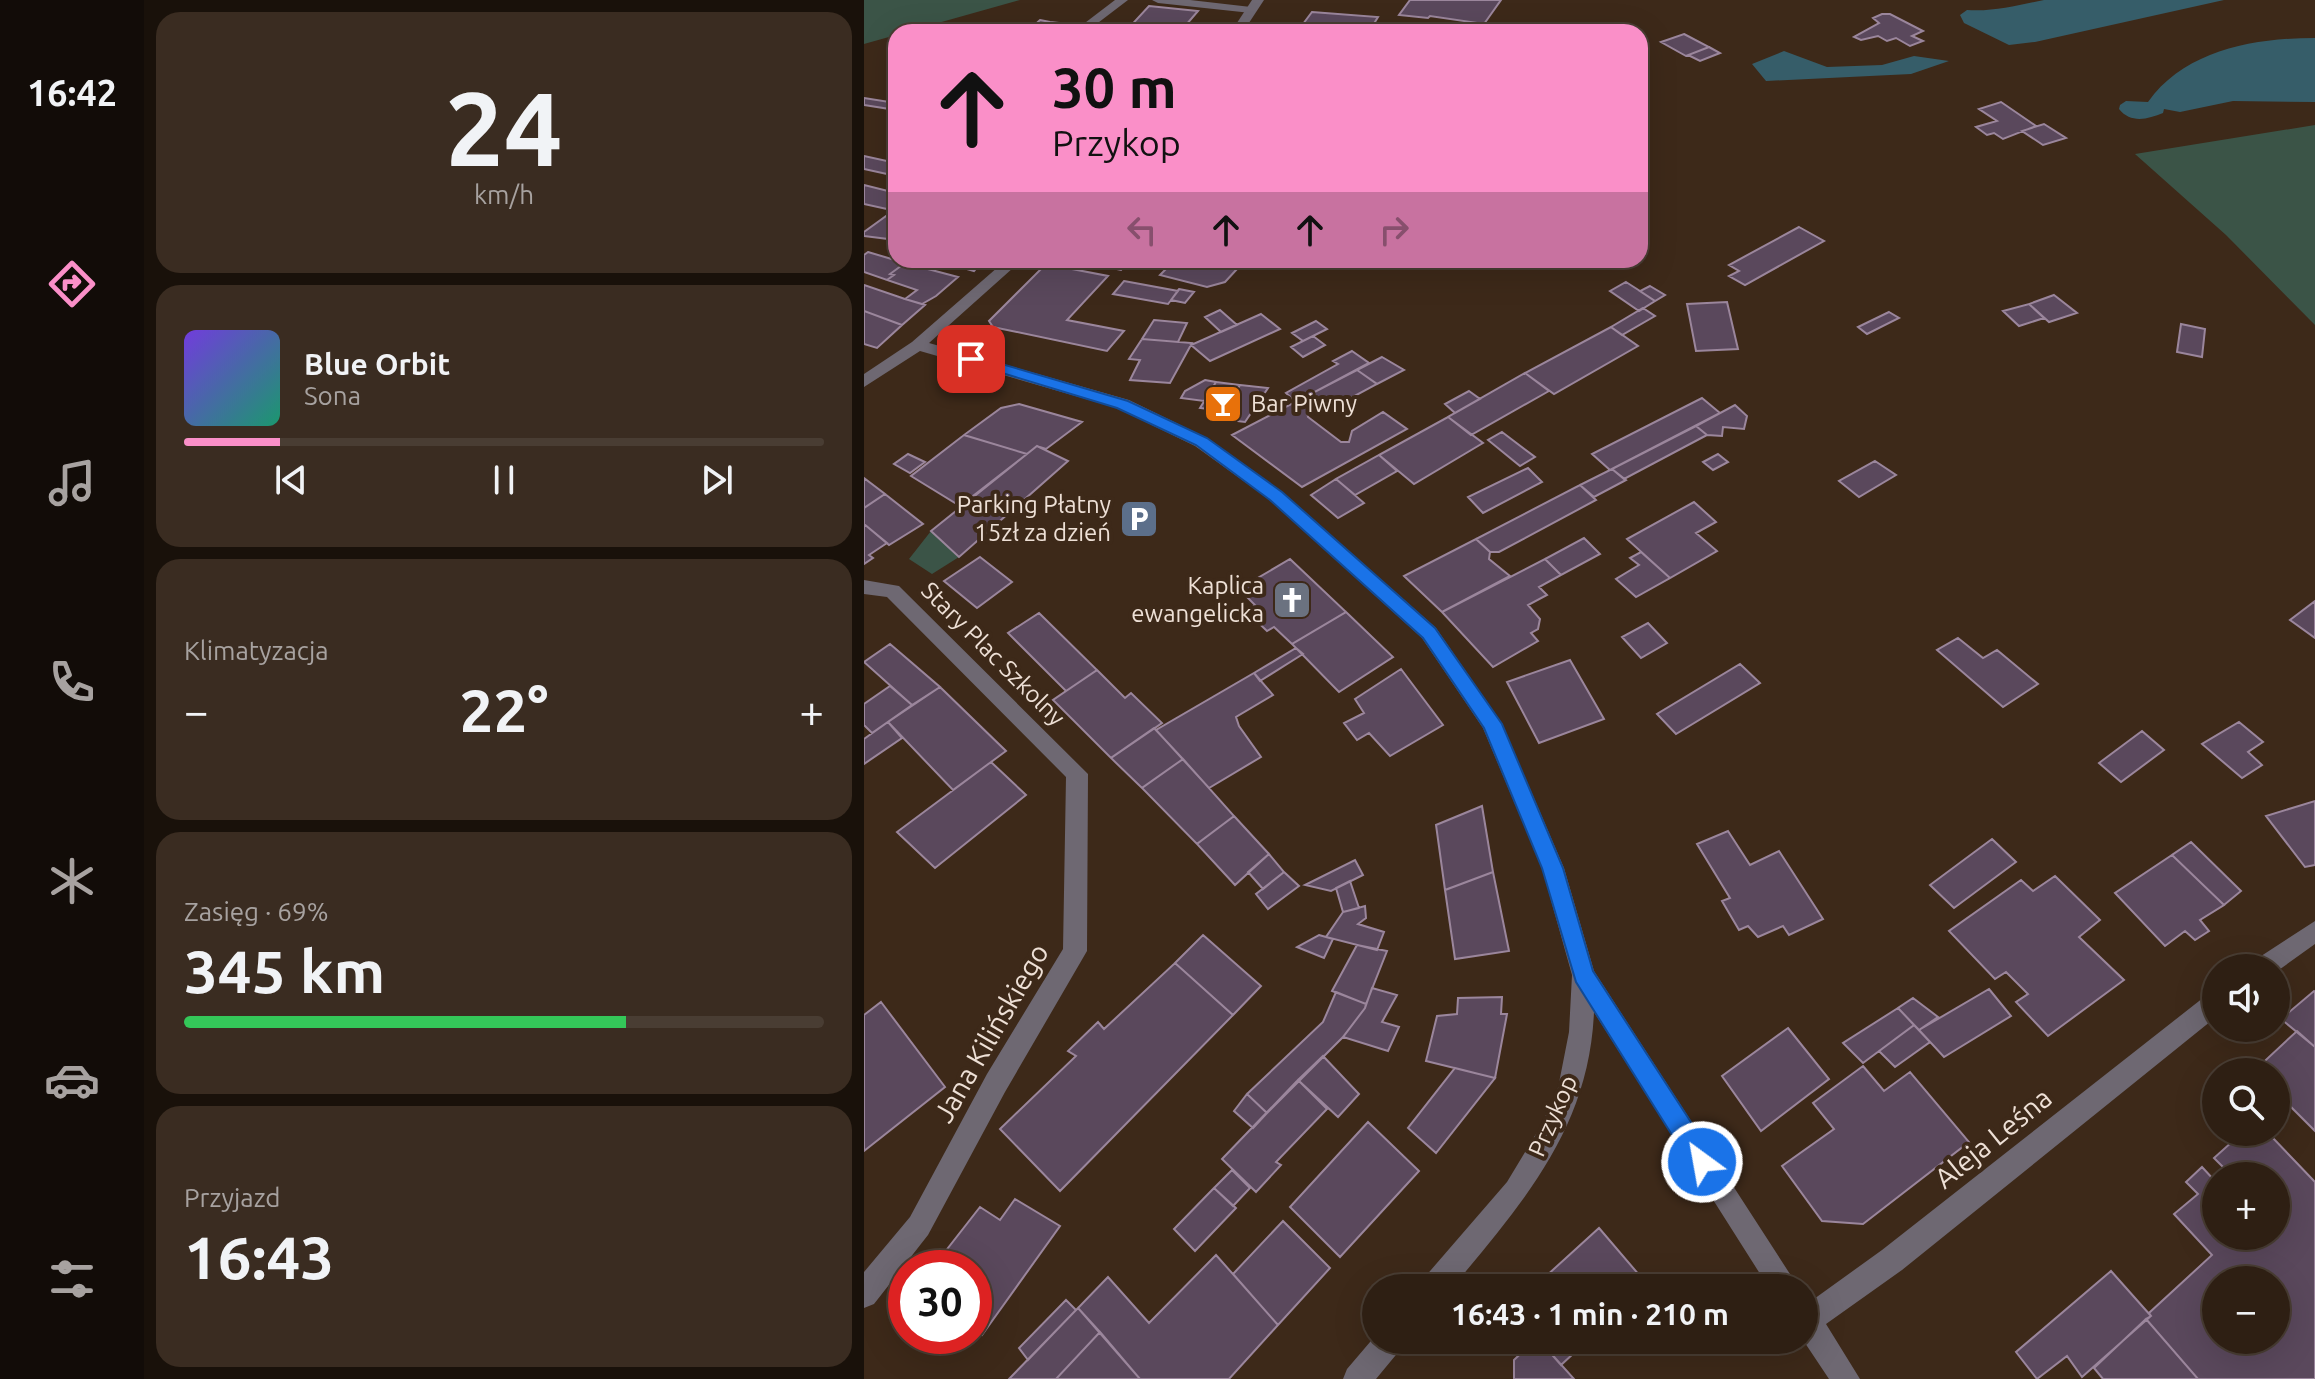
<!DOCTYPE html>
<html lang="pl">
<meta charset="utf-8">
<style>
:root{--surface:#2e1f13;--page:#3a2c21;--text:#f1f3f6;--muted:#a7a2a0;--line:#493d33;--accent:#fa8fc8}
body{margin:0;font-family:Ubuntu,sans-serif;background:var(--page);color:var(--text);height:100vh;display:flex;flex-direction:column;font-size:30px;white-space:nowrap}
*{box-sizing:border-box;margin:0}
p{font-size:26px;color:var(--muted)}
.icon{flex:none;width:44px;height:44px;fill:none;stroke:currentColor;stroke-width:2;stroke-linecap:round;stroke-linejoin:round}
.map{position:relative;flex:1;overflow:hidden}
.details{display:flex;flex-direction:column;gap:12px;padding:12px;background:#19110a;width:720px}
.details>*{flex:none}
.guide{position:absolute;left:24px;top:24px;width:760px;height:244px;border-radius:24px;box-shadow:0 8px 32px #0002,0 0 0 2px var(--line);background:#fa8fc8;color:#111;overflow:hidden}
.buttons{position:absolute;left:1338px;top:954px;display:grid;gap:16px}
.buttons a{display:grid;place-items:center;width:88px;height:88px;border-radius:50%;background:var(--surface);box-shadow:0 8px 32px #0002,0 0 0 2px var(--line);font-size:40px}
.speed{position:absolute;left:24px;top:1250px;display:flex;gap:16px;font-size:40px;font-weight:700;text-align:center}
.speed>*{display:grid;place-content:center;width:104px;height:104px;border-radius:50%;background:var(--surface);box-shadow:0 8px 32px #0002,0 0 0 2px var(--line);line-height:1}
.speed .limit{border:12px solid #d22;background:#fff;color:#111}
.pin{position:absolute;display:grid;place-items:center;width:68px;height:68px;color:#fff;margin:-34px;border-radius:16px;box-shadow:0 4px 12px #0006}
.me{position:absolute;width:88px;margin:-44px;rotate:328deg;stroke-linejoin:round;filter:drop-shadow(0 0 6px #0008)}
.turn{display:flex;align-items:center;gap:28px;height:168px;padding:0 32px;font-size:36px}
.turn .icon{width:104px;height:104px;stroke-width:2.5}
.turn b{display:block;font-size:56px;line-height:68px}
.lanes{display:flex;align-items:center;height:76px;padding:0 32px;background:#0003;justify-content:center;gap:40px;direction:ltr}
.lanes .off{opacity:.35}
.big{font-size:60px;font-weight:600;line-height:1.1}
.details .widget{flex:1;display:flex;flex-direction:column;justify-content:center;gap:12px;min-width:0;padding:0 28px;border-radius:24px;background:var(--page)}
.details .dial{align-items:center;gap:0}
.dial b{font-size:104px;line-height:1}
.song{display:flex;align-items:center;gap:24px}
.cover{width:96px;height:96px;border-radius:12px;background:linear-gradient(135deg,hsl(260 70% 55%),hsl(160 70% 35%))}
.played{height:8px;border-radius:4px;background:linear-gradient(90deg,var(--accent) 15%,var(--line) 15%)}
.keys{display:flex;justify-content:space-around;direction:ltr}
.heat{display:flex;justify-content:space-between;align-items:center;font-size:44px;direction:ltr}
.charge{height:12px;border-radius:6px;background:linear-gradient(90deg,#34c759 69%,var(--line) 0)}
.trip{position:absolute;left:498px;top:1274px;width:456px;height:80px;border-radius:40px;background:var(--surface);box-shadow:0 8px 32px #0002,0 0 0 2px var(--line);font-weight:600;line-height:80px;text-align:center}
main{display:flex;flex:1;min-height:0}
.tabs{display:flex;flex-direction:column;width:144px;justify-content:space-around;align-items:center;background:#120c08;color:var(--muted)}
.tabs .icon{width:56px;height:56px}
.tabs .selected{color:var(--accent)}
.tabs b{font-size:36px;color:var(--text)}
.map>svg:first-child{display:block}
.green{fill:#3b5447}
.water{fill:#365d69}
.building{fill:#5a485c;stroke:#9b869c;stroke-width:2;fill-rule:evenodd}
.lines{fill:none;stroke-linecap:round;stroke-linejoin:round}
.lane{fill:#6e6872;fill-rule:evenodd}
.street{fill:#6e6872;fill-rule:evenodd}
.route{fill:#1a73e8;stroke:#114b97;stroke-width:2}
.labels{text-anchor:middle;stroke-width:8;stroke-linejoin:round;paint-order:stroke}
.poi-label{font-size:24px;fill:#eee0d6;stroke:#3d2919;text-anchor:end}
.street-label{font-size:24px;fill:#eee0d6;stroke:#3d2919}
.near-street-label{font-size:28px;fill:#eee0d6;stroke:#3d2919}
</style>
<main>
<nav class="tabs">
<b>16:42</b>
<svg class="icon selected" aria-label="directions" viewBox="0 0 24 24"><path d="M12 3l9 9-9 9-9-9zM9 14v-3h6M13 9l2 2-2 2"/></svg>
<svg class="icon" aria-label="music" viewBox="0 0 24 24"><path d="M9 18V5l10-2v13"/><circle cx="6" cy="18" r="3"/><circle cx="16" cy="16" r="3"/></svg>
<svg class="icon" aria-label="phone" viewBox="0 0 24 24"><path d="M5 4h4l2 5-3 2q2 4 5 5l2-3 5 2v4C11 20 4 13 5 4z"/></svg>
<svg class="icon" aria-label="climate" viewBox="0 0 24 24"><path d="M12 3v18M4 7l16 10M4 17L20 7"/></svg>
<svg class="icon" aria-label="car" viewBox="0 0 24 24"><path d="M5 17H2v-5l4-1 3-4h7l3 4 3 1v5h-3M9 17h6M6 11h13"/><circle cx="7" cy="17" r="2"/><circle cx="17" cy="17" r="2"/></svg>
<svg class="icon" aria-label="filters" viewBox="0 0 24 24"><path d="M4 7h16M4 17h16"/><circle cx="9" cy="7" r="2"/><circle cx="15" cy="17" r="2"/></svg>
</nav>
<section class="details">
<div class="widget dial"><b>24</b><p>km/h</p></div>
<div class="widget">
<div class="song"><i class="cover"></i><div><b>Blue Orbit</b><p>Sona</p></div></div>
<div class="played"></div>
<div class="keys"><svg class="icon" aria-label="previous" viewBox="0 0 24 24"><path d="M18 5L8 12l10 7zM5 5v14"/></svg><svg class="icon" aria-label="pause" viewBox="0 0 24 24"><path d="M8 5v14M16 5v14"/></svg><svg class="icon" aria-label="next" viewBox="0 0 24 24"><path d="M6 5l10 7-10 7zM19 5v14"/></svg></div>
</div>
<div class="widget"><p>Klimatyzacja</p>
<div class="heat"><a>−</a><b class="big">22°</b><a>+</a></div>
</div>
<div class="widget"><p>Zasięg · 69%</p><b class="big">345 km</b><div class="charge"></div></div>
<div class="widget"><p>Przyjazd</p><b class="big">16:43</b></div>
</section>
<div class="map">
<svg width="1451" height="1379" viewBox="0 0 1451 1379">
<rect width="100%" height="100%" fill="#3d2919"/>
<path class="green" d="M0,0H156L42,32H32V35L0,44Z
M1451,125V325L1362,235L1271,154Z
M67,531L95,557L68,574L45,559Z"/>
<path class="water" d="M1180,0H1360L1171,42L1145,45L1100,23L1096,15L1103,10C1129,12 1154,5 1180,0Z
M1451,38V102L1369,101L1316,112L1300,109L1299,113C1284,119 1267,124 1255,109L1256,105L1262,101L1284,102C1321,50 1391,38 1451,38Z
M920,51L963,67L1018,65L1050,56L1085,61L1047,74L902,81L888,64Z"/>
<path class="building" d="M546,0H637L620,24L566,16L564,18L535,15Z
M285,6L334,11L316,32H261Z
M448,12L514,17L506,30L485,28L482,32H433Z
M1018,14H1026L1059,31L1048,36L1059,41L1046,46L1032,38L1023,41L1014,36L997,40L990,37L1015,23L1009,18Z
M176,20L186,22L195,23L184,32L165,30Z
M820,34L845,47L822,56L797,42Z
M845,47L856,53L836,61L824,55Z
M0,98L32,103V110L0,105Z
M1137,102L1172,126L1139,139L1130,133L1123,135L1112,127L1133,121L1115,109Z
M1180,124L1202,138L1179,145L1158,131Z
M0,156L32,163V176L0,169Z
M0,185L32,193V211L0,204Z
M29,211H32V246L24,239L0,236V232Z
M935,227L960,241L881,285L865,276L875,271L865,265Z
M4,252L41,263L26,274L30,275L23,280L0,272V255Z
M72,260H119L110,271Z
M210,260H267L257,270Z
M311,260H334L373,269L361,282L343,287L296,275Z
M41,263L94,277L72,296L58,304L41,299L53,290L23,280L30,275L26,274Z
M182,264L244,276L203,320L260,331L243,351L129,327L125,321Z
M260,281L314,291L304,304L249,294Z
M762,282L776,291L791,301L775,311L746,291Z
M0,285L41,299L61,305L38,325L0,311Z
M786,286L801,295L791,301L776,291Z
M315,289L330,292L321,303L307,300Z
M1190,295L1213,313L1185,322L1165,304Z
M863,302L874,349L832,351L823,304Z
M1165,304L1180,318L1155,326L1139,311Z
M779,308L791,316L758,335L747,327Z
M356,310L373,325L357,332L341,317Z
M0,311L38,325L13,348L0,344Z
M1025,312L1035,318L1003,334L994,327Z
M397,314L416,329L346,361L327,345Z
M290,320L323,323L314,342L278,339Z
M452,321L463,329L439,341L428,333Z
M1317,324L1341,329L1338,357L1313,352Z
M747,327L774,346L690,394L661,373Z
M449,336L461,345L439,357L427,347Z
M278,339L328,343L306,383L266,380L276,360L265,359Z
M488,351L505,363L432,402L422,393L474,364L469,361Z
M518,357L540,370L513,384L493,370Z
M493,370L513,384L472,406L469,404L456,411L443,412L444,417L477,442H485L488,431L519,412L543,429L438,487L368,435Z
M661,373L685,391L607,435L584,417Z
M341,380L352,382L340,401L317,398L321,391Z
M352,382L376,385L360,411L336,408Z
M376,385L404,388L381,422L356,419Z
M605,391L616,399L591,413L581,404Z
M838,398L856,413L746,470L728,454Z
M155,404L218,422L182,449L173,446L163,454L100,435L137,408Z
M871,405L883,416L880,429L859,427L858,436L843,435L832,426Z
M584,417L619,443L550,484L515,455Z
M832,426L843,435L760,479L748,469Z
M638,432L671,457L656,466L624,440Z
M100,435L163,454L96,506L47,476Z
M173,446L204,461L95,557L67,531Z
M44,454L61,462L46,473L30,464Z
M854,454L864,462L849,470L839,462Z
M515,455L533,471L491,495L472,479Z
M1011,461L1032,475L995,497L975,481Z
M664,468L678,482L619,513L604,497Z
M748,469L762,480L730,497L716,485Z
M0,478L21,494L0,508Z
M472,479L500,503L474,518L447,495Z
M716,485L732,500L635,552H626L612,539Z
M21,494L59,524L25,545L0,524V508Z
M830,502L852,522L832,533L853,551L806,578L763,539Z
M0,524L23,543L5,555L9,558L0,564Z
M720,538L736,554L697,575L681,559Z
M612,539L626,552L625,559L646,576L578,612L540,576Z
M777,552L806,578L772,597L752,579L775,565L766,558Z
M116,557L148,582L113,608L80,581Z
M426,559L482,612L428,644L410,627L403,631L382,611L391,605L375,589Z
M681,559L697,575L675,587L683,595L664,605L676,619L674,629L667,633L674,641L629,667L578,612Z
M1451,601V638L1426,620Z
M482,612L529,657L475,692L428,644Z
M175,613L233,670L202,691L144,633Z
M784,623L803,643L777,658L758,637Z
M1094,638L1119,658L1133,650L1174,684L1139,707L1073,650Z
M26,644L76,687L48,705L0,662Z
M432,648L439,654L396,681L390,673Z
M706,660L740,719L675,743L643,682Z
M876,664L896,683L812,734L793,714Z
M537,669L579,725L526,756L505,733L493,740L480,723L500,713L491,699Z
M233,670L261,698L267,693L298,723L247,758L189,700Z
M390,673L409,695L372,717L375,726L397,757L345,788L292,730Z
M26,686L48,705L8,733L0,725V704Z
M76,687L142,751L89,790L24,722Z
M24,722L38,738L0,764V739Z
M1375,722L1399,742L1384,752L1398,765L1378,778L1338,744Z
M290,728L319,759L278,788L247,758Z
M1278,731L1300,750L1257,782L1235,763Z
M319,759L370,816L333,844L278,788Z
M127,762L162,795L71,868L33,832Z
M1451,801V865L1441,867L1402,816Z
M618,806L629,872L581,890L572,825Z
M370,816L405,854L371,885L333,844Z
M864,831L886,865L915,851L959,919L925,935L919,926L894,937L884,926L875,930L858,901L866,898L833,844Z
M1128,839L1152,862L1090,908L1066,885Z
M1327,842L1377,891L1360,905L1308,855Z
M405,854L420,872L399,889L384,872Z
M1308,855L1360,905L1336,920L1345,931L1331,940L1321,931L1301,946L1251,893Z
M491,860L499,875L467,891L441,885Z
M420,872L435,886L404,909L392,894Z
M629,872L645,951L591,959L581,890Z
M1191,876L1236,920L1215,937L1260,980L1184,1036L1152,1002L1164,994L1142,972L1131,979L1085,931L1157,880L1169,891Z
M486,881L495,908L479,912L472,888Z
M501,906L502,918L494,924L520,932L513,950L462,937L479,912Z
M339,935L397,986L369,1015L311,963Z
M455,935L469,939L460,958L433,947Z
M493,945L523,951L502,1004L468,991Z
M311,963L369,1015L196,1191L136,1129L212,1056L204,1051L234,1022L240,1029Z
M508,988L533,995L518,1022L535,1027L524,1051L479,1037L501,1008Z
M1125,989L1147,1016L1080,1057L1055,1030Z
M1450,991L1451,992V1047L1417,1019Z
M472,992L502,1004L501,1008L479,1037L403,1113L383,1094L459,1022Z
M638,997L637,1014H643L631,1078L562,1061L573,1016L593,1014L594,998Z
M1049,998L1074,1017L1055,1030L1034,1008Z
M17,1002L81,1087L0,1151V1015Z
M1034,1008L1050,1025L999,1063L979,1043Z
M1050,1025L1066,1042L1031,1067L1015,1051Z
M924,1028L965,1079L897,1131L858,1076Z
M1433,1031L1451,1047V1131L1412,1092V1072L1390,1071Z
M459,1056L495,1094L474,1117L434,1080Z
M999,1066L1020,1091L1046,1072L1105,1142L999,1224L958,1221L918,1166L970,1129L949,1103Z
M591,1068L631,1078L572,1153L544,1128Z
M434,1080L463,1109L412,1162L417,1165L392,1192L358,1159Z
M383,1094L403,1113L389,1128L370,1111Z
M504,1122L555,1171L476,1257L426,1207Z
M1379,1132L1407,1136L1451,1182V1379H1334L1282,1319L1287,1316L1285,1313L1348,1255L1310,1214L1334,1194L1322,1182L1338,1167L1350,1180L1352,1179V1236H1412V1176H1355L1362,1170L1350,1158ZM1352,1280H1412V1340H1352Z
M368,1170L386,1188L369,1206L350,1188Z
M350,1188L372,1208L331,1251L310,1229Z
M151,1199L196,1226L118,1335L110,1330V1268H76L82,1260L77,1257L116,1207L136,1220Z
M419,1221L466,1268L414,1325L369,1274Z
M735,1228L782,1283L777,1288H669Z
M352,1255L414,1325L365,1379H276L214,1308L244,1277L285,1323Z
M1247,1271L1287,1316L1218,1377L1203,1356L1173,1379L1152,1352Z
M202,1300L212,1310L164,1360L155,1348Z
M214,1308L236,1332L192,1379H145Z
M1282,1319L1334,1379H1239L1230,1368Z
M236,1332L276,1379H192Z
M671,1340H675L710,1379H650V1360Z
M675,1340H724L697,1365Z"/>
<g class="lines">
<path class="lane" d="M251,0H264L222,32H209Z
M288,0H326L387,7L393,10L387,13L294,3Z"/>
<path class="street" d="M388,0H400L379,32H367Z
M142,260H158L65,343L265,400L343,438L418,492L572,628L638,724L700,868L730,971L935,1288H905L730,1012C725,1129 659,1202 588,1288H556L560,1278L643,1182L678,1124L694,1088L705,1032L708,975L678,868L619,728L558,638L406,500L331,446L253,408L56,351L0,387V374L48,342Z
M0,580L35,586L224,774L223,951L141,1092L64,1235L10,1304L0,1308V1272L46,1217L123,1074L199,949L202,777L23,597L0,594Z
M1451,921V944L1412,972V968H1387L1391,960Z
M1352,991V1017L1038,1270L962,1324L996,1379H965L939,1340L940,1303L943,1304L1018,1250L1344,994Z
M512,1335V1340H540L536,1350L512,1379H479L483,1369Z"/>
</g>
<path class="route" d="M107,355L264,401L343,438L418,492L571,628L638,724L699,868L729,971L847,1153L850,1162L847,1170L838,1174L830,1170L712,982L678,868L620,728L559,638L406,500L332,445L253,408L102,362L100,359Z"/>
<defs>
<g id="bar-square" transform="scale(2)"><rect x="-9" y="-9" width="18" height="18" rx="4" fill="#e8710a" stroke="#3d2919"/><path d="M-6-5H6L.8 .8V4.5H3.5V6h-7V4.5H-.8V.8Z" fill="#fff"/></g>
<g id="parking-square" transform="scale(2)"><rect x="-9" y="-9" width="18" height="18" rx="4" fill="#5c6f8a" stroke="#3d2919"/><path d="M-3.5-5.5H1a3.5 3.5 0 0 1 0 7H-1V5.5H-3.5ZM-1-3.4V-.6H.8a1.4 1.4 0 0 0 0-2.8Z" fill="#fff"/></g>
<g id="church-square" transform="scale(2)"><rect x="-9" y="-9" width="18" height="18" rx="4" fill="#6b7280" stroke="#3d2919"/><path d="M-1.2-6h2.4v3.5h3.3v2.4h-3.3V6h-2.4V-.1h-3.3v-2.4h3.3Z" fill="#fff"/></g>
</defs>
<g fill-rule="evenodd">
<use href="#bar-square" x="359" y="404"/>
<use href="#parking-square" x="275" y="519"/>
<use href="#church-square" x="428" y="600"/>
</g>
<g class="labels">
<g class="poi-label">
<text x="387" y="412" text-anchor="start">Bar Piwny</text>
<text x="247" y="513">Parking Płatny<tspan x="247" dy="28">15zł za dzień</tspan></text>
<text x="400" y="594">Kaplica<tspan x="400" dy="28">ewangelicka</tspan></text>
</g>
<g class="street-label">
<text transform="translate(129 654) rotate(45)" y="8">Stary Plac Szkolny</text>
<text transform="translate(689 1116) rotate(-66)" y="8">Przykop</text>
</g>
<g class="near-street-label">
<text transform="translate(127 1033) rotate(-60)" y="10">Jana Kilińskiego</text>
<text transform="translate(1129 1138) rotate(-39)" y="10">Aleja Leśna</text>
</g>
</g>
</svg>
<div class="buttons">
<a><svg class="icon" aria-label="sound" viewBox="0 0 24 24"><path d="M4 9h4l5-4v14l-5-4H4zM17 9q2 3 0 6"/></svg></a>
<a><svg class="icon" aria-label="search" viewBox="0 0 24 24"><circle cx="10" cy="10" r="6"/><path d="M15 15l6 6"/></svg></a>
<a>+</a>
<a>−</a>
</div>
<div class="speed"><div class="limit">30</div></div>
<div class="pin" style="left:107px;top:359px;background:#d93025"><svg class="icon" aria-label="arrive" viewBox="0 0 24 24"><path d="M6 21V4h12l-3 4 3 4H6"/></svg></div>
<svg class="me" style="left:838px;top:1162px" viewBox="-20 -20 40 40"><circle r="17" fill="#1a73e8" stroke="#fff" stroke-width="3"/><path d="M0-11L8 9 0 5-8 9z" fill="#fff"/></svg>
<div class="trip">16:43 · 1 min · 210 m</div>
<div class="guide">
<div class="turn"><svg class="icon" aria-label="ahead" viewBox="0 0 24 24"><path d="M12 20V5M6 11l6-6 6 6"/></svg><div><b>30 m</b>Przykop</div></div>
<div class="lanes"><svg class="icon off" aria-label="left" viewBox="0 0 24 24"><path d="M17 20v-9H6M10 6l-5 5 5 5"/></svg><svg class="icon" aria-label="ahead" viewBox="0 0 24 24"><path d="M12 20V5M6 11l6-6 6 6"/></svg><svg class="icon" aria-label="ahead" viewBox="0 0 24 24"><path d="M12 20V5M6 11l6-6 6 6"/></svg><svg class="icon off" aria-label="right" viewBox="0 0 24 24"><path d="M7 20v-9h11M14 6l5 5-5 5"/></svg></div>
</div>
</div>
</main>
